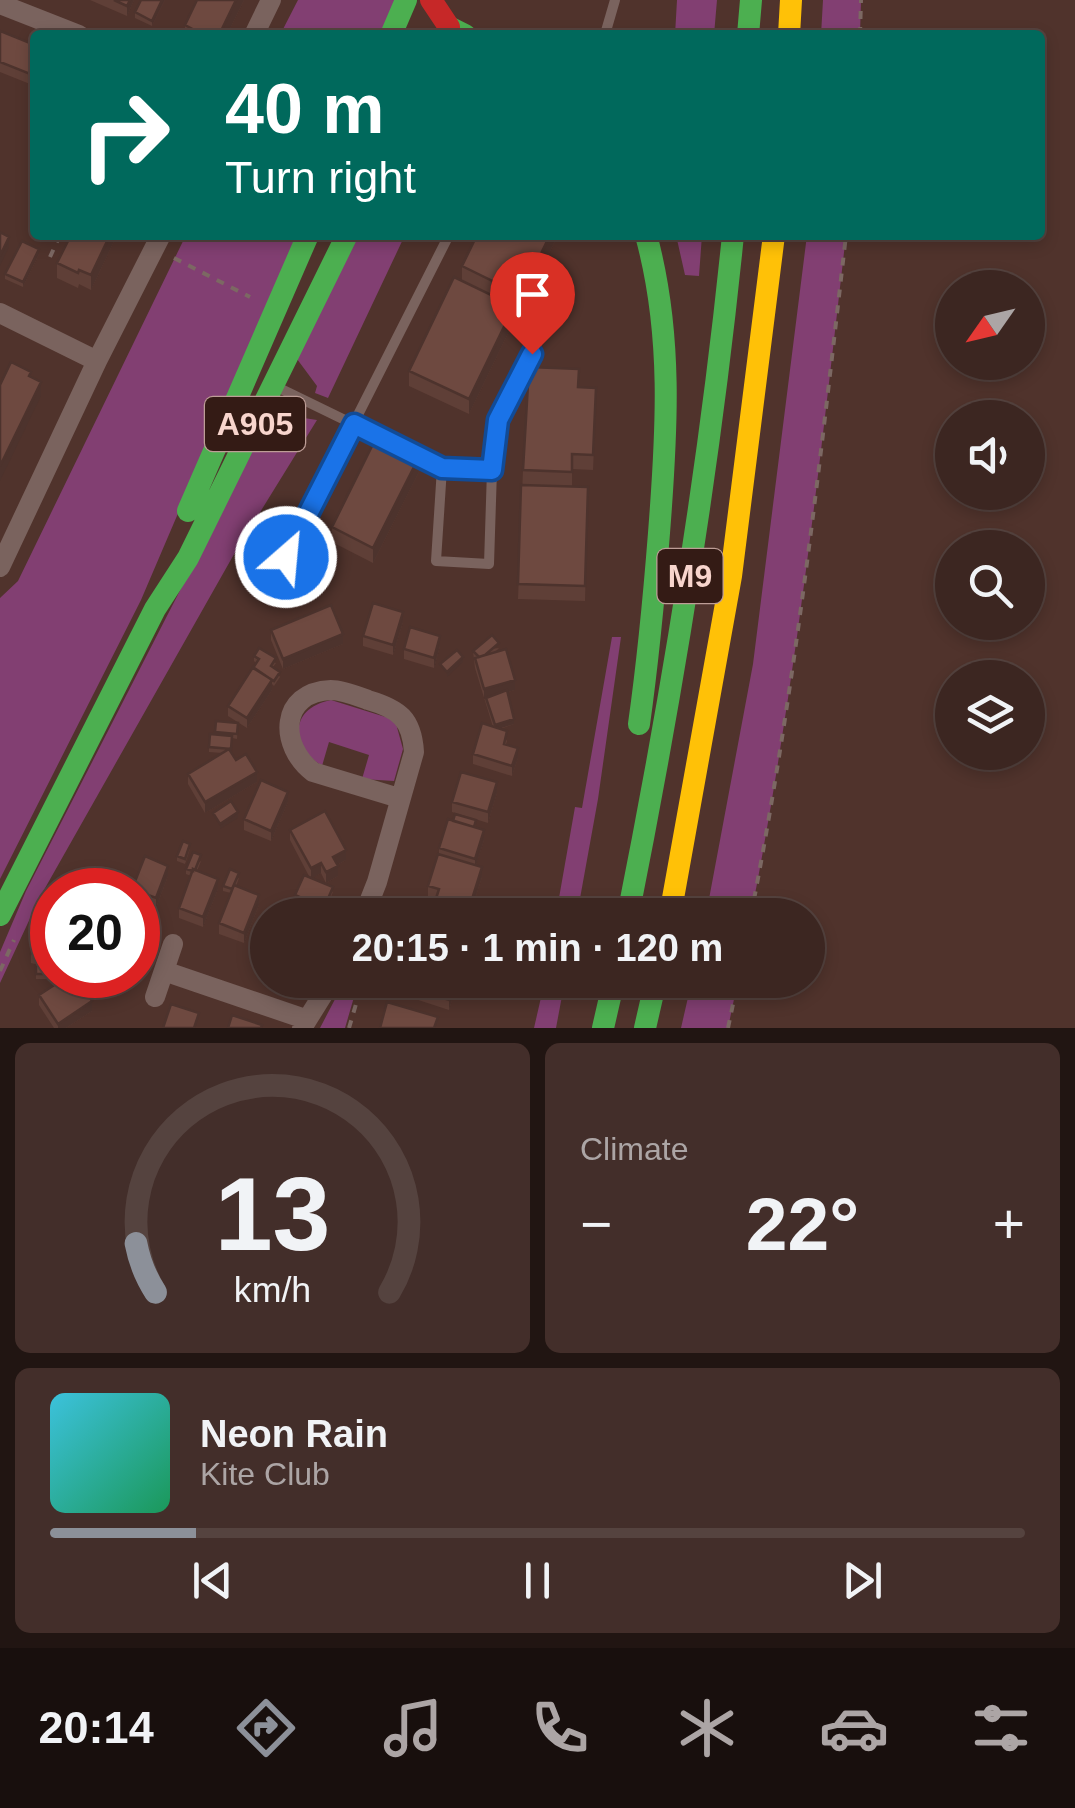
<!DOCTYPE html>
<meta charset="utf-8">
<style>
:root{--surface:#3c2621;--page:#432e2a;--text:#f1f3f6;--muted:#aca5a5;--line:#55433f;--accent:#8c9099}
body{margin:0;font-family:Helvetica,sans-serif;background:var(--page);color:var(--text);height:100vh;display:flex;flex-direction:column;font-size:38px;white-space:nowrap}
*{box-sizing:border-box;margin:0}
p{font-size:32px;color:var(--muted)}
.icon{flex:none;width:55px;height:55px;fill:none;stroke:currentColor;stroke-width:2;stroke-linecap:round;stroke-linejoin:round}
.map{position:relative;height:1028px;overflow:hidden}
.side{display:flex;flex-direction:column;gap:15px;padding:15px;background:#211512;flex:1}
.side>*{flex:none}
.top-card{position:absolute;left:30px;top:30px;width:1015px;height:210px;border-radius:10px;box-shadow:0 5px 15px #0003,0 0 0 2px var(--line);background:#00695c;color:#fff;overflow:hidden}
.needle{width:65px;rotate:236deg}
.buttons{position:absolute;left:935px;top:270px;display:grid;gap:20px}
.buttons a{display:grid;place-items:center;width:110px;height:110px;border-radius:50%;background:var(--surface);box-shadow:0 5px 15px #0003,0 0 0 2px var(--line);font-size:50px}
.speed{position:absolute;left:30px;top:868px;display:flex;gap:20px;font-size:50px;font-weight:700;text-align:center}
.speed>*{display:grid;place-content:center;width:130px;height:130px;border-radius:50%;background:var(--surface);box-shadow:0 5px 15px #0003,0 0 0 2px var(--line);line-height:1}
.speed .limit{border:15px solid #d22;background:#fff;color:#111}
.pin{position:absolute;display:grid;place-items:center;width:85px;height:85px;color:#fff;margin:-102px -42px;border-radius:50% 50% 50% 0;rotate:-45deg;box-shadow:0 0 10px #0007}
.pin .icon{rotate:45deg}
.me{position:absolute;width:110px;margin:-55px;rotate:27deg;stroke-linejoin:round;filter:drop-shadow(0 0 8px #0008)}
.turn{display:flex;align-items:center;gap:35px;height:210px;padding:0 30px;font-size:45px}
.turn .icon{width:130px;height:130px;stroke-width:2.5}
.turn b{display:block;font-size:70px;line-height:85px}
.big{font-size:75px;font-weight:600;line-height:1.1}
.side .widget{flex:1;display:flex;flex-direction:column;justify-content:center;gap:15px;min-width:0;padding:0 35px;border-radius:15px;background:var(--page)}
.side .dial{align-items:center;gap:0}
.dial svg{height:260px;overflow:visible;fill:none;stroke:var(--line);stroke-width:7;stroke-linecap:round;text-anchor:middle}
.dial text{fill:var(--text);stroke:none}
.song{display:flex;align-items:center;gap:30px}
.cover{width:120px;height:120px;border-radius:15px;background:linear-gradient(135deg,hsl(190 70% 55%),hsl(150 70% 35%))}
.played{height:10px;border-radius:5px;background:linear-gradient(90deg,var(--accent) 15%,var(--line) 15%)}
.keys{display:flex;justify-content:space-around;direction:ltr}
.heat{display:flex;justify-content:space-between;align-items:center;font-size:55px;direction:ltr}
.side .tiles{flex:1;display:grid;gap:15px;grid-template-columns:1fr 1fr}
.widget:last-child{grid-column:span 2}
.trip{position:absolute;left:250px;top:898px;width:575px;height:100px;border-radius:50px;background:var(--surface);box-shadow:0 5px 15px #0003,0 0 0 2px var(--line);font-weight:600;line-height:100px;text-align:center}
.tab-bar{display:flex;height:160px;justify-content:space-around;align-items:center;background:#180f0d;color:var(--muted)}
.tab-bar .icon{width:70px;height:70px}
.tab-bar .on{color:var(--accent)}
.tab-bar b{font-size:45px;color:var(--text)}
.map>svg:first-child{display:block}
.green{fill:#823f72}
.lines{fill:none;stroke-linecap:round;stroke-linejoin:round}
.path{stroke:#7c6863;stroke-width:4;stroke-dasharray:8 8;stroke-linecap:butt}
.lane{stroke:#7a635e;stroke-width:10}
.street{stroke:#7a635e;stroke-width:20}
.fast{stroke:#4caf50;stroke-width:22}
.slow{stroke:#ffc107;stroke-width:22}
.jam{stroke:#c62828;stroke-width:22}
.wall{fill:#5f3f37}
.shaded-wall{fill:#4d332d}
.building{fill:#6e4940;stroke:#4d332d;stroke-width:2.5}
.route-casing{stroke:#114b97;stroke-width:25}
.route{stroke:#1a73e8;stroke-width:18}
.labels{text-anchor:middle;stroke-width:10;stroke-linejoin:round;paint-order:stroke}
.shield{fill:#341b15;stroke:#bd9d96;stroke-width:2.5}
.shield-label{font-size:32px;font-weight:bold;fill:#f8d5cd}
</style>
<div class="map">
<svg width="1075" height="1028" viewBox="0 0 1075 1028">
<rect width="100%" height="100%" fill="#50332c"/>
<path class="green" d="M298,0H398L383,35H280Z
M677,0H717L714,35H675Z
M823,0H861L860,35H821Z
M186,235H297L141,600L0,879V598L18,581Z
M358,235H405L328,398L315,393L317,386L297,359Z
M676,235H702L699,276L685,275Z
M807,235H846C820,462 795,690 751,915H706L753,664Z
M271,413L317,420L233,556L40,897L0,983V952L26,891Z
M612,637H621L598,799L577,915H556L575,807L582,808Z
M331,700L395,720L403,749L394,781L362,779L369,755L329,742L322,766C289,745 290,708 331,700Z
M345,980H359L345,1028H320Z
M545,980H565L556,1028H534Z
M692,980H738L728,1028H681Z"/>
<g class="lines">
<path class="path" d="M860,35L861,0
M50,257L60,235
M174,258L250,297
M751,915C795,690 820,462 846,235
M0,971L14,940
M349,1028L363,980
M728,1028L738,980"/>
<path class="lane" d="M606,31L615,0
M277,387L388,441
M408,450L442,468L492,470L497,421L566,287
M442,468L436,561L489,564L492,470
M286,557L449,235"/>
<path class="street" d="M0,4L79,35
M254,35L271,0
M0,313L97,361
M0,567L97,361L161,235
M364,915L377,882L414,752C412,719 399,709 368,700C357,696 343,690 331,690C279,692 279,746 313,772L399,798
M164,971L305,1019
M155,997L173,944
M302,1028L332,980"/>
<path class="fast" d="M449,27L465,35
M391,35L406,0
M748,35L751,0
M188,511L308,235
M639,724C648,660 654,597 659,533C667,431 673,334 646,235
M0,915L155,609L188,558L347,235
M628,915C673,690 710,464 733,235
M603,1028L614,980
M645,1028L656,980"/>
<path class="slow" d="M789,35L791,0
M670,915L731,576L774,235"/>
<path class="jam" d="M431,0L449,27"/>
</g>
<path class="wall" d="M90,0H134L127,16Z
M141,0H165L152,26L135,18V12Z
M244,0L227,35H185V25Z
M0,31L35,45V86L0,72Z
M117,235L91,290L79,284L78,288L57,278V263Z
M558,235L521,310L514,306V321L469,414L409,386V371L462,281V266Z
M39,254L23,287L5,279V274Z
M579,387L596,403L593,470L572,469V487H588L585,601L518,599L523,470Z
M420,470L373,563L332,542V527Z
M403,622L393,655L363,646V636Z
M271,630L343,644L283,669L271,640Z
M440,646L434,668L404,659V649Z
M499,648L494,653L515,690L508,692L514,724L500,729L507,741L506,744L518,758L512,776L473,764V754L493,727L475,668L473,651Z
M254,656L276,663L273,667L280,677L274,686L272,684V690L247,728L228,716V706L256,663L254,661Z
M216,721L238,723L237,739L232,738L231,752L236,760L257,782L205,813L188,784V774L222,753L209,752V747L215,734Z
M497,793L488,823L452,812V802Z
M288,802L271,841L244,830V819Z
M476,825L475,828L484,840L476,865L482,877L470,915H424L433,913L436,898L428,896V886L439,854V848Z
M290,830L346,860L337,865L338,876L326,883L321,873L312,878L333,892L324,913L295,900V895L310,878L290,840Z
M190,849L185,864L177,861V856Z
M201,861L197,871L218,889L203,927L179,918V908L191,876L186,874V869Z
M168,876L156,908L138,901V890Z
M239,878L236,886L259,905L244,943L219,934V923L231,893L223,891V886Z
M52,897L53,979H36V965H39L31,963V953Z
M408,980H458L449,1010L406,996Z
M72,989L92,1011L66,1028H54L39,1005V995Z"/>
<path class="shaded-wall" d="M130,0H134L127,16V6Z
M162,0H165L152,26V21Z
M236,0H244L227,35H219Z
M110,235H117L91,290V275Z
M550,235H558L521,310V295Z
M9,237V247L0,266V256Z
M39,249V254L23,287V282Z
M514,306V321L469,414V399Z
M41,382V396L0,481V466Z
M420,455V470L373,563V548Z
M403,612V622L393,655V645Z
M343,634V644L283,669V659Z
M440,636V646L434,668V658Z
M463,657V662L447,677V672Z
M272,680V690L247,728V718Z
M515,680V690L484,699V689Z
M514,719V724L495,730V725Z
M518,748V758L512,776V766Z
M257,772V782L205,813V802Z
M497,782V793L488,823V812Z
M288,792V802L271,841V831Z
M238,812V818L220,829V824Z
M484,830V840L475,869V859Z
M346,850V860L333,867V857Z
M321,863V873L311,879V868Z
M168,866V876L156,908V898Z
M338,866V876L326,883V872Z
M482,867V877L470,915H467Z
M218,879V889L203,927V917Z
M259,895V905L244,943V933Z
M455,980H458L449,1010V1000Z
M92,1001V1011L66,1028H58V1024Z"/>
<path class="building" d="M114,0H130L127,6Z
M141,0H162L152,21L135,12Z
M197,0H236L219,35H214L207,32L204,35L185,25Z
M0,31L35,45V76L0,62Z
M0,232L9,237L0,256Z
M71,235H110L91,275L79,270L78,273L57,263Z
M477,235H550L521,295L462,266Z
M22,241L39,249L23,282L5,274Z
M454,277L514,306L469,399L409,371Z
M11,362L31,372L29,376L41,382L0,466V385Z
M529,367L579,369L578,387L596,388L593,455L572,454V472L523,470Z
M378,434L420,455L373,548L332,527Z
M521,485L588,487L585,586L518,584Z
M373,603L403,612L393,645L363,636Z
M331,605L343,634L283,659L271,630Z
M410,627L440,636L434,658L404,649Z
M492,635L499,643L485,655L479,657L473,651Z
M259,648L276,658L271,666L280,672L274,681L253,668L259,659L254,656Z
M506,649L515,680L484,689L475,658Z
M457,650L463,657L447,672L440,664Z
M253,667L272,680L247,718L228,706Z
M507,690L514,719L495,725L486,698Z
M216,721L238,723L237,734L215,732Z
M482,723L507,731L504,744L518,748L512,766L473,754Z
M210,734L232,736L231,749L209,747Z
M229,749L236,760L246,754L257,772L205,802L188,774Z
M461,772L497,782L488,812L452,802Z
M261,780L288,792L271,831L244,819Z
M231,801L238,812L220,824L213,813Z
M325,811L346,850L333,857L338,866L326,872L321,863L311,868L290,830Z
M455,814L476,820L474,827L453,821Z
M448,819L484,830L475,859L439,848Z
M183,841L190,844L185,859L177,856Z
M193,852L201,855L195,870L193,869V871L186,869Z
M438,854L482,867L467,915H458L433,908L439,889L428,886Z
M145,856L168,866L156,898L132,889Z
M193,869L218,879L203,917L179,908Z
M230,869L239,873L232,889L223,886Z
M304,875L333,887L324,908L295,895Z
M234,885L259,895L244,933L219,923Z
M45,895L52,897V958L31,953Z
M301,898L315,915H280Z
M426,910L441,915H424Z
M36,965L52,966V974H36Z
M65,978L72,989L81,983L92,1001L58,1024L39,995Z
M408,980H455L449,1000L406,986Z
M387,1002L438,1017L434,1028H380Z
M171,1004L199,1013L194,1028H163Z
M232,1015L262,1025L261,1028H228Z"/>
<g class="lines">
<g class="route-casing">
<path id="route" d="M286,557L354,424L442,468L492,470L498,420L532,354"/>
</g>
<use href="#route" class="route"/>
</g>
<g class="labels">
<g class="shield">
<rect x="205" y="397" width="100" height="54" rx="8"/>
<rect x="657.5" y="549" width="65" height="54" rx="8"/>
</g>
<g class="shield-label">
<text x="255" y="435">A905</text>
<text x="690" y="587">M9</text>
</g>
</g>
</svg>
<div class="buttons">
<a><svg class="needle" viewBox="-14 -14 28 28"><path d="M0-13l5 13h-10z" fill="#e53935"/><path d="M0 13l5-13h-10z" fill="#aca5a5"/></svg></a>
<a><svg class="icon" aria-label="sound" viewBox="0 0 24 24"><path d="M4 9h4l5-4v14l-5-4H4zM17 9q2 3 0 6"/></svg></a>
<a><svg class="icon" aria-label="search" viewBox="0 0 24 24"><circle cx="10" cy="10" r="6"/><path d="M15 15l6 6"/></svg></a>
<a><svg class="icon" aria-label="layers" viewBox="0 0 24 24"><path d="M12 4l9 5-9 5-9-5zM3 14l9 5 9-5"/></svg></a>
</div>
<div class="speed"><div class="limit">20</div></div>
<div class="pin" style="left:532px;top:354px;background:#d93025"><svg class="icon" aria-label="arrive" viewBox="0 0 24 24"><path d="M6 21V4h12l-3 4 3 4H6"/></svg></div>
<svg class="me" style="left:286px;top:557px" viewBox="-20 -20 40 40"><circle r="17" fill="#1a73e8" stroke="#fff" stroke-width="3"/><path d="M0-11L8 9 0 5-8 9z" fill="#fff"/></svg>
<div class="trip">20:15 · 1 min · 120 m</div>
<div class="top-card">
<div class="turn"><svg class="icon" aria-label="right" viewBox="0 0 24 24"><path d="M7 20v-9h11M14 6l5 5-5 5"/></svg><div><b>40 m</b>Turn right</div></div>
</div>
</div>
<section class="side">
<div class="tiles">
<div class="widget dial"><svg viewBox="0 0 100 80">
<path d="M14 69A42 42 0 1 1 86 69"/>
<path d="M14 69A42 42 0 0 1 8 54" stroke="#8c9099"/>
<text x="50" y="56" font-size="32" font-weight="700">13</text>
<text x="50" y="72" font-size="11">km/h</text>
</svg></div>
<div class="widget"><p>Climate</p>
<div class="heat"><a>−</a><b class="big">22°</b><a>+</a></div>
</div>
<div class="widget">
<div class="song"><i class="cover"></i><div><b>Neon Rain</b><p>Kite Club</p></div></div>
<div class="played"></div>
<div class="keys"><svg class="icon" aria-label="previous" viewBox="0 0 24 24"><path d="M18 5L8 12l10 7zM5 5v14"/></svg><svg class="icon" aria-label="pause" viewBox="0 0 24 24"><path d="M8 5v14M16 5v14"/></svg><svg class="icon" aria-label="next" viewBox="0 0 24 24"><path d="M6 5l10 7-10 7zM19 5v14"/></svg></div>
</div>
</div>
</section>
<nav class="tab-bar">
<b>20:14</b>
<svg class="icon on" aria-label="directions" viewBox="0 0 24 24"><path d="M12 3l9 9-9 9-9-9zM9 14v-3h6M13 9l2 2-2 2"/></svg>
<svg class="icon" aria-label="music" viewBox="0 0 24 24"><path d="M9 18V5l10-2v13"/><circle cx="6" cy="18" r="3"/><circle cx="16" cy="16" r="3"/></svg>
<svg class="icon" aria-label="phone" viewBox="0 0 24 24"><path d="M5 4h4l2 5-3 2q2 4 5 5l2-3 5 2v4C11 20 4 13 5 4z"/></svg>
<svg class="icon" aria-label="climate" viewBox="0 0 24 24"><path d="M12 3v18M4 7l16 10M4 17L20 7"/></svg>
<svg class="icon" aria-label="car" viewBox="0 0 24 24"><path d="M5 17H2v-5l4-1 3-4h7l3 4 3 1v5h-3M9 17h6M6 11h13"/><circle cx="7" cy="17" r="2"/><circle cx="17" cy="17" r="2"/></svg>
<svg class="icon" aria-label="filters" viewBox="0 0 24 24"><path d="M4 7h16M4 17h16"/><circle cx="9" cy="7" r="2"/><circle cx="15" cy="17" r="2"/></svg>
</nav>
